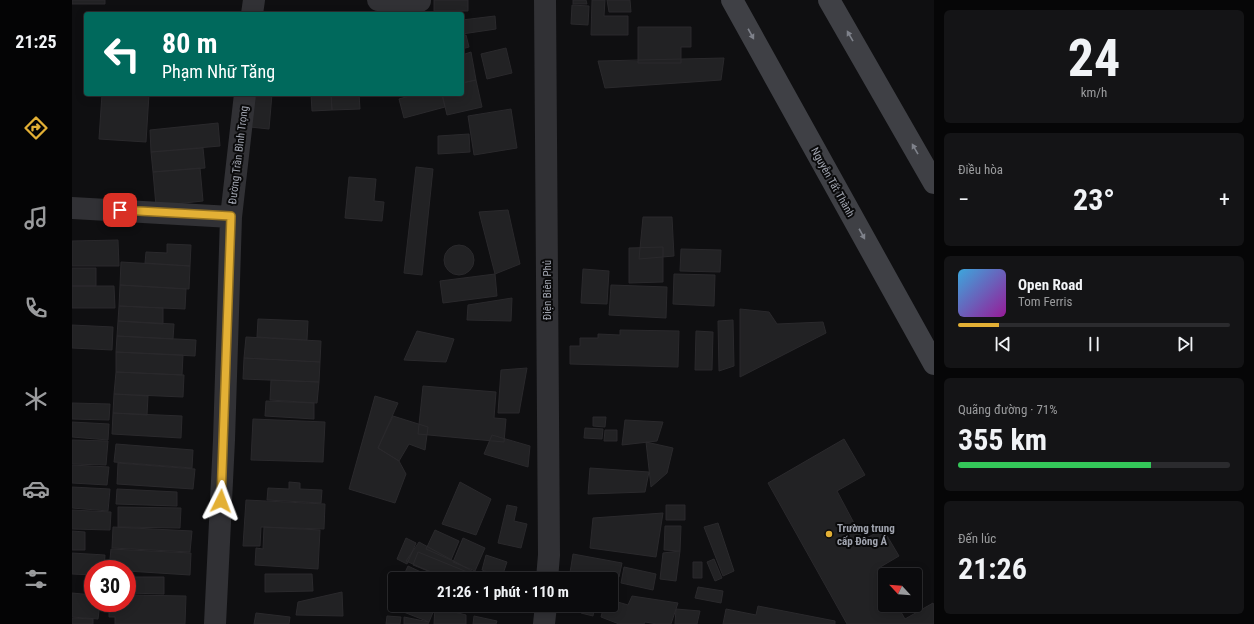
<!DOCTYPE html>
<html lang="vi">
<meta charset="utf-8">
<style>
:root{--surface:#0b0b0d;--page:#141416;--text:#f1f3f6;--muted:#9a9b9d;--line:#2b2b2e;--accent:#e3b035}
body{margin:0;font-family:"Roboto Condensed",sans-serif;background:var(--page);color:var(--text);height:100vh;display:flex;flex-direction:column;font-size:15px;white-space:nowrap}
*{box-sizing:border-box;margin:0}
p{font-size:13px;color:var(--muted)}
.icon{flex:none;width:22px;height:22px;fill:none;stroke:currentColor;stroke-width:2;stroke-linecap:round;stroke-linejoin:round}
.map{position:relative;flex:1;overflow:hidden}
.sheet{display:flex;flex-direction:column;gap:10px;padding:10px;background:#060607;width:320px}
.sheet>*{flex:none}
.guide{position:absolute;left:12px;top:12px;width:380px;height:84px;border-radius:4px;box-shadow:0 2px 10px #0003,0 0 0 1px var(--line);background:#00695c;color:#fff;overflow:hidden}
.needle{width:26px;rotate:296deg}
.buttons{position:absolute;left:806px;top:568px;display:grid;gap:8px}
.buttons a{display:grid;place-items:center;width:44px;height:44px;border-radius:4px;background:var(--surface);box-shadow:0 2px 10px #0003,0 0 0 1px var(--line);font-size:20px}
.speed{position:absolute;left:12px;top:560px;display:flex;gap:8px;font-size:20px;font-weight:700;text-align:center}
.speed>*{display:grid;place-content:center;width:52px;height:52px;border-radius:50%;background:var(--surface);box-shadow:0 2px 10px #0003,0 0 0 1px var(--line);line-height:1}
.speed .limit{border:6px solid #d22;background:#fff;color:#111}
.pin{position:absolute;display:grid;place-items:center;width:34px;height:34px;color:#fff;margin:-17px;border-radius:8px;box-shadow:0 2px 6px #0006}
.me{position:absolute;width:44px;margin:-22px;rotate:3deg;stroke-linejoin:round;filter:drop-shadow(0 0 3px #0008)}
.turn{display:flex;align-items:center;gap:14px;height:84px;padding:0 12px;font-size:18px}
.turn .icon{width:52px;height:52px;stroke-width:2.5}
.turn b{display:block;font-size:28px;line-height:34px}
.big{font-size:30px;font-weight:700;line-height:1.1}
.sheet .widget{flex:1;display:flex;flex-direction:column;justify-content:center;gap:6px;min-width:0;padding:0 14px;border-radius:6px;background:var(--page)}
.sheet .dial{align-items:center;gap:0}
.dial b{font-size:52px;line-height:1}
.song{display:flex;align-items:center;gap:12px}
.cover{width:48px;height:48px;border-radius:6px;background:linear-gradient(135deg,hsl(200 70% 55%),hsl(300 70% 35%))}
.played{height:4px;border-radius:2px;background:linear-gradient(90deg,var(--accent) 15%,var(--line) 15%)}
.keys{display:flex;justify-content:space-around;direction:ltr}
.heat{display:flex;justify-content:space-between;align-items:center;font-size:22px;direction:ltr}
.charge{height:6px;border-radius:3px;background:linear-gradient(90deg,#34c759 71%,var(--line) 0)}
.trip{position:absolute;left:316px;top:572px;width:230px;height:40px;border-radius:4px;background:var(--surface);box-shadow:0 2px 10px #0003,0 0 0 1px var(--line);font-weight:700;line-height:40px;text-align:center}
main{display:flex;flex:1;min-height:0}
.menu{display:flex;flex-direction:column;width:72px;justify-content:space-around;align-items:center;background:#040405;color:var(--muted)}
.menu .icon{width:28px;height:28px}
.menu .active{color:var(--accent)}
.menu b{font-size:18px;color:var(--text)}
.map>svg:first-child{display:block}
.building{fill:#222224;stroke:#2a292c}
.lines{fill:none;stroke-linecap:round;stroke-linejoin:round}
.minor{stroke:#313135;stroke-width:22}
.secondary{stroke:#3f4045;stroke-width:22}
.oneway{fill:#7f828b}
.route-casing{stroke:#947222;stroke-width:10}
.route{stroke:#e3b035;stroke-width:7}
.poi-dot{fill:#e3b035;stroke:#0a0a0b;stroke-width:1.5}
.labels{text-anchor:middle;stroke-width:4;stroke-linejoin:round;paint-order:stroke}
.street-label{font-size:11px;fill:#a1a5b0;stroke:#0a0a0b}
.poi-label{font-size:11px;font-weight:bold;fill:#a1a5b0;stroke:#0a0a0b;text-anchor:start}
</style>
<main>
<nav class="menu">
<b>21:25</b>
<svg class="icon active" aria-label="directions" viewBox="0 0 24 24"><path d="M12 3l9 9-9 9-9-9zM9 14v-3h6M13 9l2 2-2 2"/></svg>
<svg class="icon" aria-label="music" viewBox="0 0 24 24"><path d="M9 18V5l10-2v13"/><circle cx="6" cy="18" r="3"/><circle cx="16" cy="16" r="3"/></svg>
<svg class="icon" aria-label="phone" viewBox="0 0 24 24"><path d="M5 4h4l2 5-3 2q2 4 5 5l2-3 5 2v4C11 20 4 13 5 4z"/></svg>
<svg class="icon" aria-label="climate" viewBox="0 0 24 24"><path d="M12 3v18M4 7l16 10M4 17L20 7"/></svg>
<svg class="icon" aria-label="car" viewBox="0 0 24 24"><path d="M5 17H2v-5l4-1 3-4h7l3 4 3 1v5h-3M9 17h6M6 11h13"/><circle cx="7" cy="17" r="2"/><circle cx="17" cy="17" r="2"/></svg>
<svg class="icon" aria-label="filters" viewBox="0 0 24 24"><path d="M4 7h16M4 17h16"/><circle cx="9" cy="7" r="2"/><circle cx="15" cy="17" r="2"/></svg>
</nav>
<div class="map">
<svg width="862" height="624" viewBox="0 0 862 624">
<rect width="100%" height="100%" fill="#0f0f11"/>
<path class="building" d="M0,0H33V4H0Z
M362,0H396V11H362Z
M501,0H514L515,4H501Z
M520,0H533L532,16H556V35H519Z
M535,0H558L559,12H537Z
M500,5L517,6L516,25L499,24Z
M423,16L424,29L390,34V20Z
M566,27H619V47H609V63H566Z
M394,35L397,47L390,49V36Z
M434,48L440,73L415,79L409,54Z
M399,52L404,80L390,83V55Z
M652,58L649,80L533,88L526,61Z
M404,80L410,107L375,115L370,94H390V83Z
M30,94H77L74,142L27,139Z
M181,94H200L197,129L178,127Z
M239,94H259L260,110L240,111Z
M259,94H287L288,109L260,110Z
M344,94H370L373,107L332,118L327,99Z
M439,109L445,148L402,155L396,116Z
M146,123L148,146L79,152L78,130Z
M397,134L398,152L366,154V136Z
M131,148L133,168L81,172L79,152Z
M344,167L361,169L350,275L332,273Z
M128,168L131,201L84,206L81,172Z
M277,177L304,179L302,201L312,202L310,221L273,218Z
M436,210L448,264L423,274L407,212Z
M571,217H600L602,256L567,259Z
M46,240L47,266H0V241Z
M95,244L119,245L118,266L73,263L74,252L95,253Z
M372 260a15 15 0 1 1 30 0a15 15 0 1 1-30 0Z
M591,247V282L557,283V248Z
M609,249L649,250L648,272L608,271Z
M49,262L118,266L117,289L48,285Z
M0,268H24V286H0Z
M511,269L537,271L535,304L509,303Z
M423,274L425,296L371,303L368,281Z
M602,274L643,275L642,306L601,304Z
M48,285L114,289L113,309L47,306Z
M539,285L595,287L594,318L537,315Z
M0,286H42L43,308H0Z
M440,298L439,321L395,320L396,305Z
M47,306L91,308V324L46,321Z
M668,309L697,312L705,324L751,322L754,333L668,377Z
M186,319L236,321L235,340L185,337Z
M661,320L662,366L647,371L646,321Z
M46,321L102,324L101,339L45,336Z
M0,325L41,327L40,350L0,348Z
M548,330L607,331L606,367L498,364V346H508V338H526V334L548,335Z
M345,331L382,339L374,362L332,360Z
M624,331L641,332L640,370H623Z
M45,336L124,340L123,356L44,352Z
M174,337L249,341L248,362L172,358Z
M44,352L111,355L110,375L44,372Z
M172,358L248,362L247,382L171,379Z
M455,368L447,413H426L429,370Z
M44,372L112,375L111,397L42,394Z
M199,380L247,382L245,403L198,400Z
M351,386L424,392L422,418L434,419L432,442L346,434Z
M42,394L76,396L75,415L41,413Z
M303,396L326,403L306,448L327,461L334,474L323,503L277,489Z
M194,401L242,403V419L193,416Z
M0,403L38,404L37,420L0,419Z
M41,413L110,416L109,438L40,434Z
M321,416L356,427L353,450L337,444L327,461L306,448Z
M521,417H534L533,427L521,426Z
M181,419L253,422L251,462L179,460Z
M553,420L591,422L585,441L550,445Z
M0,422L37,424L36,440L0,437Z
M513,428L531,429L530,439L512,438Z
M533,430H545V441H532Z
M420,435L458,446L456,467L412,454Z
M772,439L793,475L765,491L791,540L811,529L827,556L805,569L813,583V605H825L833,619L861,603L862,605V624H775L696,483Z
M0,440L36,441L34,465L0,464Z
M574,442L601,448L595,473L579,487Z
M44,444L121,450L120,468L42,462Z
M46,463L123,469L121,489L45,484Z
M0,465L37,467L35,485L0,483Z
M518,468L577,472L573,492L516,494Z
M217,482L228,483V489L250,490L249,503L195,500L196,488L217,489Z
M388,482L419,499L404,535L370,524Z
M0,487L38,489L36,511L0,508Z
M45,489L105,492V506L44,504Z
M174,500L253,504L252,529L189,527L188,546H171Z
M435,505L445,507L442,521L455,524L449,548L426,543Z
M594,505H613V520H594Z
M46,507L109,508L108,528L46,527Z
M0,510L39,512L38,530L0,529Z
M591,513L584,557L518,548L521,518Z
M646,523L662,571L651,576L632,527Z
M593,526H609L608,551L592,550Z
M41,527L120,531L118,552L40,548Z
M192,527L248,530L246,569L183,565L184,548L191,549Z
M363,530L387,541L379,560L354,549Z
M0,531L13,532V550H0Z
M334,538L344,543L335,564L325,559Z
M391,538L413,548L403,571L381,562Z
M347,542L409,576L407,579H375L334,561Z
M39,549L119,553L118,575L55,571V569H37Z
M608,551L604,581L588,579L591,553Z
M346,552L410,578V579H376L341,565Z
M0,553L33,555L32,569H21V575L0,574Z
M501,554L550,563L547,577L517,572L516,579H497Z
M414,555L435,562L430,577L410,570Z
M642,559L650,578L643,581L635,562Z
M621,562H630V578H621Z
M336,566L364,579H330Z
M552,567L584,574L581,590L549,583Z
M193,574H240L241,591L193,592Z
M419,575L431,579H418Z
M55,577H92V594L55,593Z
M626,587L651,591L649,603L623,598Z
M270,592L271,616L224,615L226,602Z
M0,593L21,595V603H28L26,619L0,617Z
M55,595L114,596L113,624H43V617H37V603H55Z
M560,596L606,603L599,624H585L573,622L572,624H547L529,617L532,605H539V600L556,605Z
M326,605H364L357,622L324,609Z
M381,605H399L395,612Z
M511,605H523L521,616L509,613Z
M686,606L763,621V624H651L654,609L684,615Z
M363,607L394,615V624H362Z
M604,609L628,611L625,624H603Z
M184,613L218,617L217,624H182Z
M315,616L329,617L328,624H314Z
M402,616L425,621L424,624H401Z
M332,617L357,622L356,624H332Z
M0,618L21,619V624H0Z"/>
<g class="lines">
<path class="minor" d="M306,0L348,1
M473,0L477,555L475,579
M180,14L182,0
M0,208L159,217
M143,624L152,440L159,217L173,94
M472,624L474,605"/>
<path class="secondary" d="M660,0L862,364
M757,0L862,183"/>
</g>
<defs><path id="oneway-solid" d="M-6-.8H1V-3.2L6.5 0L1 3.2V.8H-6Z"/></defs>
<g class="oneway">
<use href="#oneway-solid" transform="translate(679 34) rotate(61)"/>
<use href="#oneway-solid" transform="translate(778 36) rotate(-120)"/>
<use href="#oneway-solid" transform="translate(843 149) rotate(-120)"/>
<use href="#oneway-solid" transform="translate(790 234) rotate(61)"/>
</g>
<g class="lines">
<g class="route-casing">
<path id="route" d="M48,210L159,216L149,501"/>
</g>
<use href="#route" class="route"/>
</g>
<circle class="poi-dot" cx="757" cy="534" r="4"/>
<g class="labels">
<g class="street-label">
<text transform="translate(166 155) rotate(-83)" y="4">Đường Trần Bình Trọng</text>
<text transform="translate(761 182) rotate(61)" y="4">Nguyễn Tất Thành</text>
<text transform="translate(475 290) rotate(-90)" y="4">Điện Biên Phủ</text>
</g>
<g class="poi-label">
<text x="765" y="532">Trường trung<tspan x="765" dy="13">cấp Đông Á</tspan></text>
</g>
</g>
</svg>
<div class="buttons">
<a><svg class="needle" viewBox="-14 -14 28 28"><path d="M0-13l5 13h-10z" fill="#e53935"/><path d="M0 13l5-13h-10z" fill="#9a9b9d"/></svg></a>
</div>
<div class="speed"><div class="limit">30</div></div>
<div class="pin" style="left:48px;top:210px;background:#d93025"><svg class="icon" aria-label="arrive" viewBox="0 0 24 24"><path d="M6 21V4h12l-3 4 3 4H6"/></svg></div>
<svg class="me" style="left:149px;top:501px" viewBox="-20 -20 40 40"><path d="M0-17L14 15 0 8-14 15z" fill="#e3b035" stroke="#fff" stroke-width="4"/></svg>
<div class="trip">21:26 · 1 phút · 110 m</div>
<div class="guide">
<div class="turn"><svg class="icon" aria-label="left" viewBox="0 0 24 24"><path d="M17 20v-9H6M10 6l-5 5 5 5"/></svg><div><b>80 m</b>Phạm Nhữ Tăng</div></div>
</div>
</div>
<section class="sheet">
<div class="widget dial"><b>24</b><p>km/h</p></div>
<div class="widget"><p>Điều hòa</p>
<div class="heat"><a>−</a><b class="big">23°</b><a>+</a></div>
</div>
<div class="widget">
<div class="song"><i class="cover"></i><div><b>Open Road</b><p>Tom Ferris</p></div></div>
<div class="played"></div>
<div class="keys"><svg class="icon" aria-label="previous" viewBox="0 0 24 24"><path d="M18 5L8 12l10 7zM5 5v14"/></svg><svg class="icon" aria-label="pause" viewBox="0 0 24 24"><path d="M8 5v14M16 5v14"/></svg><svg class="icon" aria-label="next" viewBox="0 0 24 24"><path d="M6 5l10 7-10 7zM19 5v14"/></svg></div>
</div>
<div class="widget"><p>Quãng đường · 71%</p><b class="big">355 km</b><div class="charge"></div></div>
<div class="widget"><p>Đến lúc</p><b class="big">21:26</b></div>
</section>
</main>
